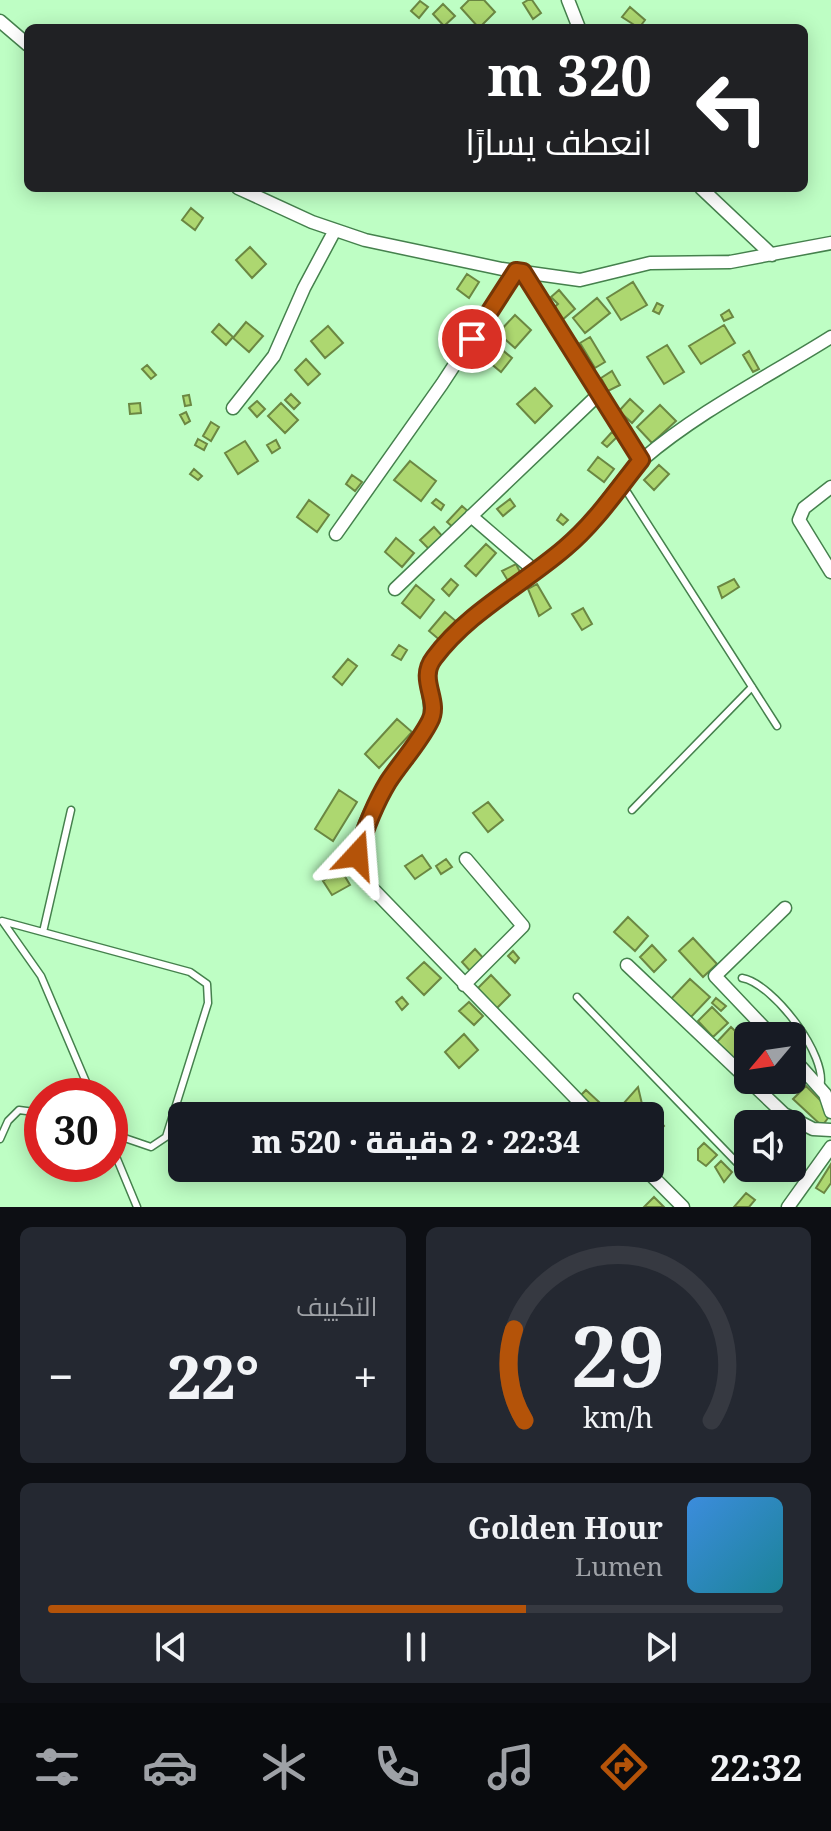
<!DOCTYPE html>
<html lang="ar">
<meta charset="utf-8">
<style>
:root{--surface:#171b24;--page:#242831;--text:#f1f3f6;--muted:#9ea1a6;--line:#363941;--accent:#b45309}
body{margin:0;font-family:"Noto Serif",Cairo,serif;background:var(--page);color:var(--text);direction:rtl;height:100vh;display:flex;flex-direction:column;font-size:30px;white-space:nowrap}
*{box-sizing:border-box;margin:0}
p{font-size:26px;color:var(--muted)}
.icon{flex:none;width:44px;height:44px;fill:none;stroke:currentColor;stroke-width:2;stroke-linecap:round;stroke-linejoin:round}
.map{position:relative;height:1207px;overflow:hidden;direction:ltr}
.drawer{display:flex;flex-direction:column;gap:20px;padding:20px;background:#0d0f14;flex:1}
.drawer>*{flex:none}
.hud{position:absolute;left:24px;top:24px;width:784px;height:168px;border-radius:12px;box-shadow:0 4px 20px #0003;direction:rtl;background:#202124;color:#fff;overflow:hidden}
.needle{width:52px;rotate:241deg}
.tools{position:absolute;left:734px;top:1022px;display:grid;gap:16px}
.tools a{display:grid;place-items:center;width:72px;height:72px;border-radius:12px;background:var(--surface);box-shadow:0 4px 20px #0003;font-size:40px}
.speed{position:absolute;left:24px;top:1078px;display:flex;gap:16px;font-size:40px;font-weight:700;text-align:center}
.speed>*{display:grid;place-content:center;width:104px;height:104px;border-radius:50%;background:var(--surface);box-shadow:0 4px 20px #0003;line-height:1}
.speed .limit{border:12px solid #d22;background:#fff;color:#111}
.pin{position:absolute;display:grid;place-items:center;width:68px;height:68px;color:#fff;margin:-34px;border:4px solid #fff;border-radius:50%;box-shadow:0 2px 8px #0007}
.me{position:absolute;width:88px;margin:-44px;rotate:19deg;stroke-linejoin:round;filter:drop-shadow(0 0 6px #0008)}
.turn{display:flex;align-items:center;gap:28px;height:168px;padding:0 24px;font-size:36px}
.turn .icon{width:104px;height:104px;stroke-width:2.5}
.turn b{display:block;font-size:56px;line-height:68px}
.big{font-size:60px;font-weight:800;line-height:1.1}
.drawer .tile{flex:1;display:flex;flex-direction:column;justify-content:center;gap:12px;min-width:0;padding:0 28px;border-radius:12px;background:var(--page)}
.drawer .dial{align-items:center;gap:0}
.dial svg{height:208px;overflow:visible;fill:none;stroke:var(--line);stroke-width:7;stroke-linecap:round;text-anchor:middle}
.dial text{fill:var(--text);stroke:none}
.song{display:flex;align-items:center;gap:24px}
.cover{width:96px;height:96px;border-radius:12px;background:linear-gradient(135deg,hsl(210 70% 55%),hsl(190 70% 35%))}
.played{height:8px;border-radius:4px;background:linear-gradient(90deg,var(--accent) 65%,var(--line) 65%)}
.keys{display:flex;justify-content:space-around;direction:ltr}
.heat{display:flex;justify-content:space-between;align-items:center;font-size:44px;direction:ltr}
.drawer .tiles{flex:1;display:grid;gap:20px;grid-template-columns:1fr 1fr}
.tile:last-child{grid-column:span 2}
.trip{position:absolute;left:168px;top:1102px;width:496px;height:80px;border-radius:12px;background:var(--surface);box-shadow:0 4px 20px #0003;font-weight:800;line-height:80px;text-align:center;direction:rtl}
.dock{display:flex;height:128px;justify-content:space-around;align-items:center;background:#090b0e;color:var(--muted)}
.dock .icon{width:56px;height:56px}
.dock .on{color:var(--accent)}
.dock b{font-size:36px;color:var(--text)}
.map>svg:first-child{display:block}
.building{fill:#add770;stroke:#6b8742;stroke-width:2}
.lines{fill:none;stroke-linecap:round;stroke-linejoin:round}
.lane-casing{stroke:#45814d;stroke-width:9}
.street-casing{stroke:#45814d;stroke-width:15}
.lane{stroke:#fff;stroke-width:6}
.street{stroke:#fff;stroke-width:12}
.route-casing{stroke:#753606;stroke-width:20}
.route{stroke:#b45309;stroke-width:14}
</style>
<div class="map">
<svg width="831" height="1207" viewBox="0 0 831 1207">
<rect width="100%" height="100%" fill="#befec4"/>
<path class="building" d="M469,0H484L495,12L479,28L461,8Z
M528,0H532L541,13L533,19L523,3Z
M420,1L428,7L419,18L411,11Z
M443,4L455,16L444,26L433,14Z
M630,7L645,20L639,28L622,17Z
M191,208L203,218L195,230L182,220Z
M250,247L266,264L252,278L236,260Z
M467,274L479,282L469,298L457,289Z
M633,282L647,305L621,320L607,298Z
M559,290L575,309L561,321L551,310L558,304L551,297Z
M597,298L610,313L585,333L573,318Z
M657,303L663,306L659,314L653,311Z
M729,310L733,317L724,321L721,315Z
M515,315L531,330L515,348L498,333Z
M246,322L263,336L249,352L233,338Z
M219,324L233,337L226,345L212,332Z
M724,325L735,343L701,364L689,346Z
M328,326L343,343L325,358L311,341Z
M590,337L605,362L595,368L580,343Z
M494,343L512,358L501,372L483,357Z
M667,345L684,372L664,384L647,357Z
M749,351L759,369L753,372L743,355Z
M306,359L320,374L308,385L295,370Z
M147,365L156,375L151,379L142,369Z
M612,371L620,385L608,391L601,378Z
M535,388L552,406L535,423L517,404Z
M291,394L300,403L294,409L285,400Z
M189,395L191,405L185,406L183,396Z
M630,399L643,411L632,423L619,411Z
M257,401L265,409L257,417L249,408Z
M140,403L141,413L130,414L129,404Z
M281,403L298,420L285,433L268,416Z
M660,405L676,421L652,443L637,427Z
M186,412L190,421L185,424L180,415Z
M211,422L219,427L211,441L203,436Z
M612,432L617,437L607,447L602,443Z
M198,439L207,444L204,450L195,445Z
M276,440L280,448L272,453L267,445Z
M245,441L258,461L238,474L225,453Z
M598,457L614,469L604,482L588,470Z
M410,461L436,481L421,501L394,480Z
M659,465L669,474L654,490L644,480Z
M194,469L202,476L198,480L190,474Z
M352,475L362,482L355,491L346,484Z
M436,499L444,505L441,510L432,503Z
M510,499L515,506L503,516L497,509Z
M309,500L329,515L317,532L297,517Z
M462,506L470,513L455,529L447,522Z
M561,514L568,520L563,525L557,520Z
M434,527L444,538L431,551L420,540Z
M396,538L414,553L402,567L385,552Z
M486,544L496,553L476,576L465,566Z
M516,564L521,574L508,581L502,571Z
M451,579L458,585L449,596L442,589Z
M734,579L739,587L722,598L718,587Z
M537,584L551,608L539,616L528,589Z
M416,585L434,600L420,618L402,603Z
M583,608L592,624L582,630L572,614Z
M445,612L457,622L441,641L429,631Z
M399,645L407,650L401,660L392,655Z
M348,659L357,666L342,685L333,677Z
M397,719L412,732L379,768L365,754Z
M339,790L357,802L333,841L315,829Z
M488,802L503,820L488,832L473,813Z
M422,855L431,868L415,879L405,866Z
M446,859L452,867L441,874L436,866Z
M341,870L350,885L332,895L323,881Z
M628,917L648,936L635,951L614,932Z
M693,938L717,964L703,977L679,951Z
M652,945L666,960L654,972L640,957Z
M475,949L485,960L472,973L462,962Z
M513,951L519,958L515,963L508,956Z
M424,962L441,978L424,995L407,978Z
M491,975L510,995L495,1010L476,990Z
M690,979L710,997L691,1017L671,999Z
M402,997L408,1004L402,1010L396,1002Z
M716,998L726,1006L721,1011L712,1003Z
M469,1002L483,1016L474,1025L459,1011Z
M712,1007L728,1023L713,1037L698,1021Z
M731,1027L748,1043L734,1060L716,1043Z
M464,1034L478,1050L459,1068L445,1052Z
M806,1086L826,1106L828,1118L822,1126L793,1099Z
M638,1087L642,1104L631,1116L623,1104Z
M586,1090L599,1102L592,1109L579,1097Z
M657,1117L664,1126L652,1139L650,1123Z
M704,1143L717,1155L706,1166L698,1160V1149Z
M721,1161L732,1172L724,1182L715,1167Z
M831,1164V1183L824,1193L816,1188Z
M746,1193L755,1200L749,1207H734Z
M654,1197L664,1207H644Z"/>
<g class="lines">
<g class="lane-casing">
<path id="lane" d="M622,484L777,726
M632,810L752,687
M2,921L190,972L207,984L208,1003L166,1137L151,1147L110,1133
M3,922L41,976L92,1096
M43,932L71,810
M742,978C773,983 829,1057 820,1087
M577,997L744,1170L752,1173L762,1168
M792,1138L805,1125
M0,1139L8,1121L19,1110L42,1113
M110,1142L137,1207"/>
</g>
<g class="street-casing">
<path id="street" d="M568,0L579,28
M0,21L28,45
M238,188L312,222L365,240L502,269L580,280L650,263L730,262L831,243
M701,188L772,255
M523,272L641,460
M233,408L274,356L304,288L335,230
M831,487L804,508L799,520L831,572
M471,516L535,571
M336,534L442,384L516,271
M395,589L599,394
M627,965L784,1114L813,1129L831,1130
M464,985L523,926L466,859
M772,1036L715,976L785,908
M792,1057L825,1094L831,1112
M593,1116L369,885C364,877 358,868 357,858C356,819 402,762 424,731C441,706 416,682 434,658C467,613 521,584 564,550C595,524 613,485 643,459C699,411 769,376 831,337
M644,1168L683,1207
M788,1207L831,1147"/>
</g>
<use href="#lane" class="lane"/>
<use href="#street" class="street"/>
</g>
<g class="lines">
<g class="route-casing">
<path id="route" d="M357,855C365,829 374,805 388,782C401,762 419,743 430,721C441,700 417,680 434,658C468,612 522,585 565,548C595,523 617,490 641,460L523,272L516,271L472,339"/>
</g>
<use href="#route" class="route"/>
</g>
</svg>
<div class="tools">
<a><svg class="needle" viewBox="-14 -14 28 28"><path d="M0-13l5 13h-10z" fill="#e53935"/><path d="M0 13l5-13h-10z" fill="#9ea1a6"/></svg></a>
<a><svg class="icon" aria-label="sound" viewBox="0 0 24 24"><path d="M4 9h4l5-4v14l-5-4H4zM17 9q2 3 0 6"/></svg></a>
</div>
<div class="speed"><div class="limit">30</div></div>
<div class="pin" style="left:472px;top:339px;background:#d93025"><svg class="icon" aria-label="arrive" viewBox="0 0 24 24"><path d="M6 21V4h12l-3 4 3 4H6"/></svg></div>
<svg class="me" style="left:357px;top:855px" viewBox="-20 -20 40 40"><path d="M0-17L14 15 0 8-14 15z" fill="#b45309" stroke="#fff" stroke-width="4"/></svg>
<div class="trip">22:34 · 2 دقيقة · 520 m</div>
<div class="hud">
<div class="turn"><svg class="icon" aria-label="left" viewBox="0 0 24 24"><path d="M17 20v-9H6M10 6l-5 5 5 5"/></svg><div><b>320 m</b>انعطف يسارًا</div></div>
</div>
</div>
<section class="drawer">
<div class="tiles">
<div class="tile dial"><svg viewBox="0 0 100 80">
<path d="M14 69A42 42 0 1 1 86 69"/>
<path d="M14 69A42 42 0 0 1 10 34" stroke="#b45309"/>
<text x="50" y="56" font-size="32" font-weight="700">29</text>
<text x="50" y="72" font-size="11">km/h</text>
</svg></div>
<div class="tile"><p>التكييف</p>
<div class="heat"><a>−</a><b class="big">22°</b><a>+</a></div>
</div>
<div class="tile">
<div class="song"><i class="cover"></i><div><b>Golden Hour</b><p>Lumen</p></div></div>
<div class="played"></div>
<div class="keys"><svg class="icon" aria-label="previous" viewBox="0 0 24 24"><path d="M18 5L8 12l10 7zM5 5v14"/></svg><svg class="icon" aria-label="pause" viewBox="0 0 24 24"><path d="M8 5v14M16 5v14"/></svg><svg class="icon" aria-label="next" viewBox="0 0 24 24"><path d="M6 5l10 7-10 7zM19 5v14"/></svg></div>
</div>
</div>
</section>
<nav class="dock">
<b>22:32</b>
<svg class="icon on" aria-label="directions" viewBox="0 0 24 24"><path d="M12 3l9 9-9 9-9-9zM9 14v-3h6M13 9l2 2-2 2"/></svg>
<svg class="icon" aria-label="music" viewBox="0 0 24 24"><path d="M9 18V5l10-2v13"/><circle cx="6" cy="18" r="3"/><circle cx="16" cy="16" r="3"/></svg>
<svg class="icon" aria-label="phone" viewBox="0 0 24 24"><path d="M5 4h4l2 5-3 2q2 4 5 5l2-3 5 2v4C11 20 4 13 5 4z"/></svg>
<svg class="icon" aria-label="climate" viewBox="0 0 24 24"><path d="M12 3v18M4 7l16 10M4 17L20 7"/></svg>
<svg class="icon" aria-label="car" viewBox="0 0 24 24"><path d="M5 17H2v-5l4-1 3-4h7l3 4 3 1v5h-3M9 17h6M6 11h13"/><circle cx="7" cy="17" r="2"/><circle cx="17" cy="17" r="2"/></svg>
<svg class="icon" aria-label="filters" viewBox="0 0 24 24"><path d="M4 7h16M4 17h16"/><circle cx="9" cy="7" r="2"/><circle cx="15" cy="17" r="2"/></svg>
</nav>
